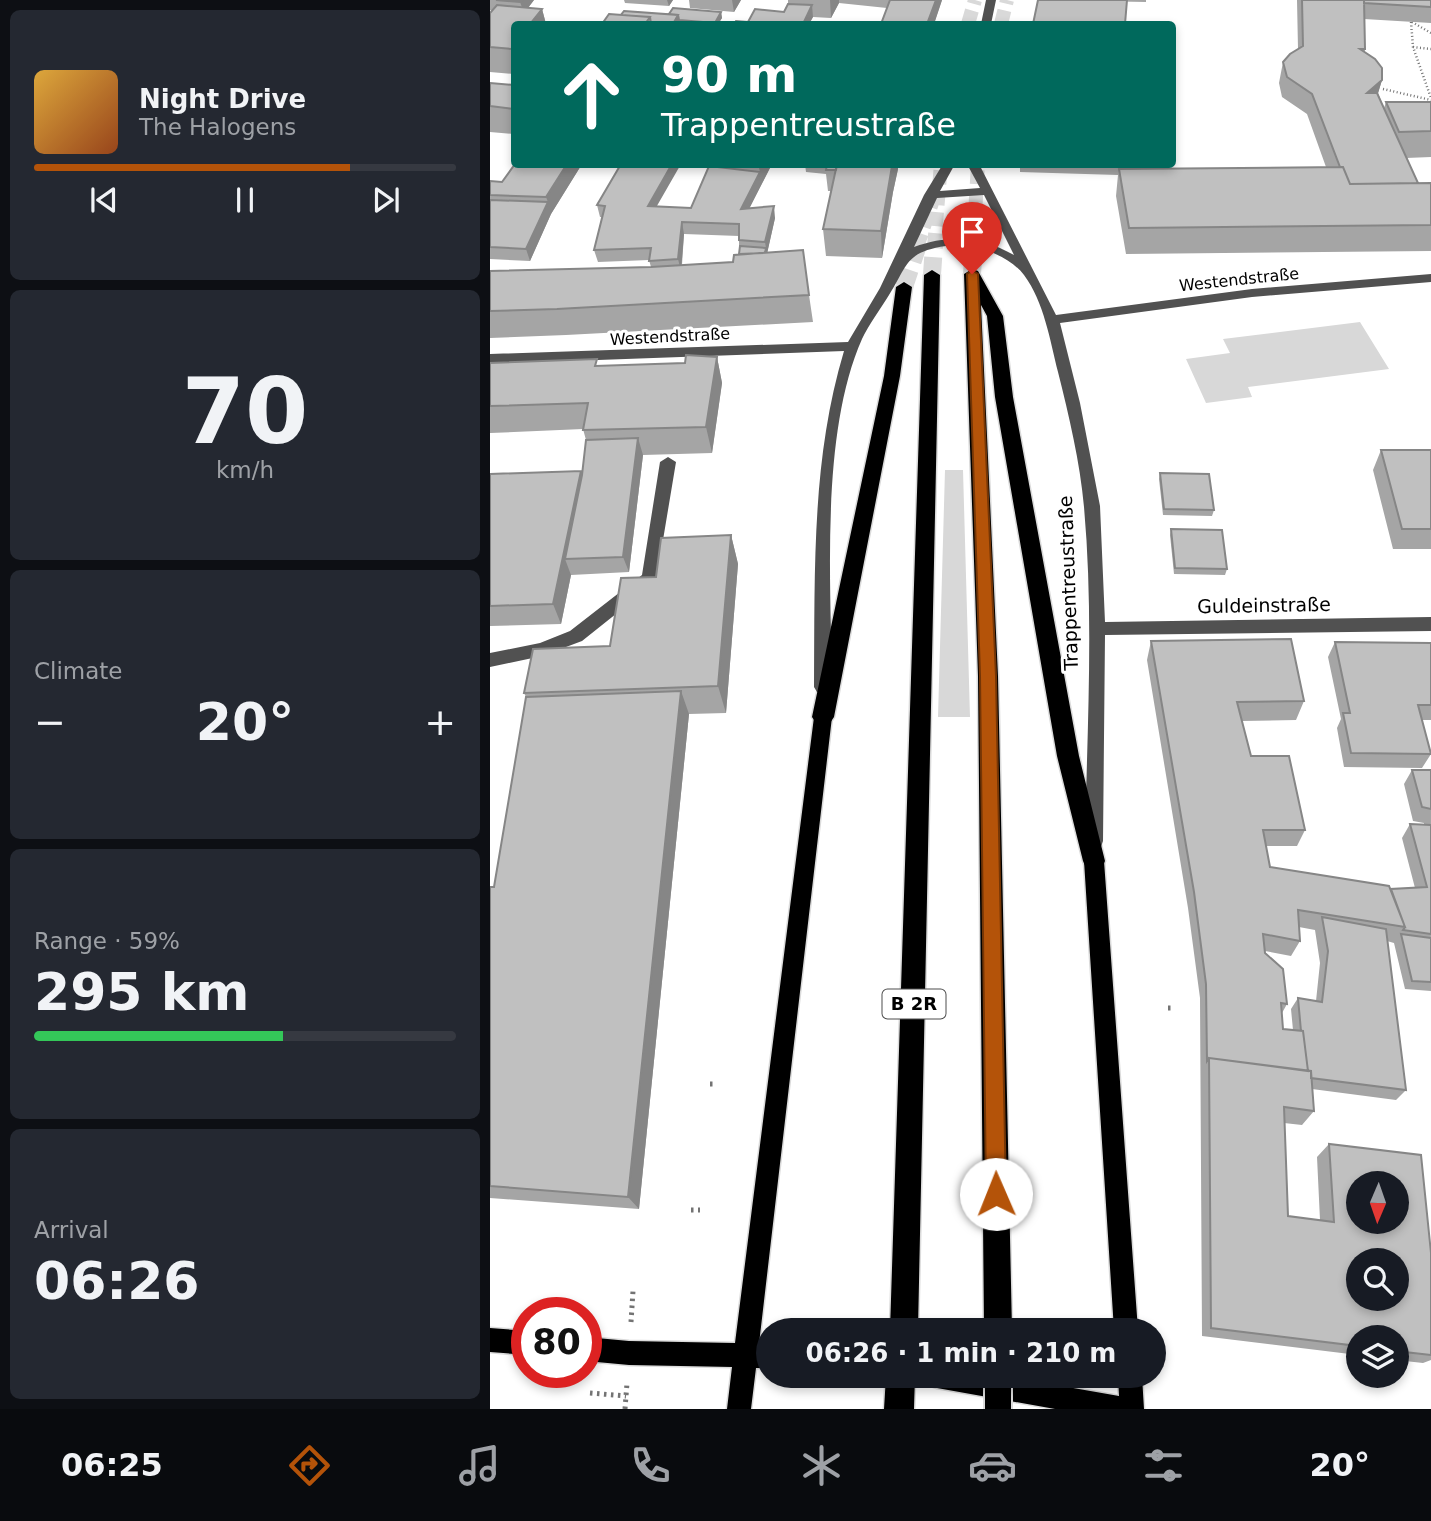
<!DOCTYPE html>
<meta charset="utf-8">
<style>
:root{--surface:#171b24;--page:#242831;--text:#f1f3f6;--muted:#9ea1a6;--line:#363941;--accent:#b45309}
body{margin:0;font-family:"DejaVu Sans",sans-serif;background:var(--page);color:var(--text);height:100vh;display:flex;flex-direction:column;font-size:26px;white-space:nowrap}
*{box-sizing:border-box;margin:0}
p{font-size:23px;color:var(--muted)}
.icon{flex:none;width:38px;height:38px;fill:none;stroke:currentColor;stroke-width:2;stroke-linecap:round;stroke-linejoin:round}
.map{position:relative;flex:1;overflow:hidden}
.panel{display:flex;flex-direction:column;gap:10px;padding:10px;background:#0d0f14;width:490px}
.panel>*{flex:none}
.hud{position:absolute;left:21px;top:21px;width:665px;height:147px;border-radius:7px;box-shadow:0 4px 10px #0003;background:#00695c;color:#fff;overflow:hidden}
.needle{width:46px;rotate:182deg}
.fabs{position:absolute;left:856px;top:1171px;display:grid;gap:14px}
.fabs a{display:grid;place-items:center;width:63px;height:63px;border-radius:50%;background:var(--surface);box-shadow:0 4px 10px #0003;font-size:35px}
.speed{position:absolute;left:21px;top:1297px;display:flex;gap:14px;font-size:35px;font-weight:700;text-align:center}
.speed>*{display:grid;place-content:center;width:91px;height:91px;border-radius:50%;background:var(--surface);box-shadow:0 4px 10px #0003;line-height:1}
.speed .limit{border:10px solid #d22;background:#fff;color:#111}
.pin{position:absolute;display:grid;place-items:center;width:60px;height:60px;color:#fff;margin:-72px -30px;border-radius:50% 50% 50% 0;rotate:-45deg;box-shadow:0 0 7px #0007}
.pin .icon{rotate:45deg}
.me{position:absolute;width:77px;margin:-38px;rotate:359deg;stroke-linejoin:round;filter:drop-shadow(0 0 5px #0008)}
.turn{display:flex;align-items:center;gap:24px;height:147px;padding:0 35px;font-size:32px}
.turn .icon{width:91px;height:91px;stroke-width:2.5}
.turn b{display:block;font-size:49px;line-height:60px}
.big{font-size:52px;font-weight:700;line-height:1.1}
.panel .card{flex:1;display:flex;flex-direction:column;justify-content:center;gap:10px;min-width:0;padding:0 24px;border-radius:10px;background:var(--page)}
.panel .dial{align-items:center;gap:0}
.dial b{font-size:91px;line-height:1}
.song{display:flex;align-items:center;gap:21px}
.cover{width:84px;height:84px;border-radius:10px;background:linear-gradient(135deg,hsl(40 70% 55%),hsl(20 70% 35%))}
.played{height:7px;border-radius:4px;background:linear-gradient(90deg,var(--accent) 75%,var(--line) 75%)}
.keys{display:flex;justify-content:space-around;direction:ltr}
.heat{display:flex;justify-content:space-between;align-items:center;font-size:38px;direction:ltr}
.charge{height:10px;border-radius:5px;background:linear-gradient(90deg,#34c759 59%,var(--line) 0)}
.trip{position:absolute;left:266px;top:1318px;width:410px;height:70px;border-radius:35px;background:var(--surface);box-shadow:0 4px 10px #0003;font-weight:700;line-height:70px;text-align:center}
.tab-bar{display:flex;height:112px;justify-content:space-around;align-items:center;background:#090b0e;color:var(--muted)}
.tab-bar .icon{width:49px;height:49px}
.tab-bar .active{color:var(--accent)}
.tab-bar b{font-size:32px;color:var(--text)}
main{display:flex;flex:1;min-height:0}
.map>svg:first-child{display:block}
.green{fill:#d8d8d8}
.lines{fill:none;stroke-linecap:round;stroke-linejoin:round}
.highway-tunnel-far1{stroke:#d9d9d9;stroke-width:14;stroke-dasharray:14 7;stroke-linecap:butt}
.highway-tunnel{stroke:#d9d9d9;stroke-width:18;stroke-dasharray:18 9;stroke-linecap:butt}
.major-casing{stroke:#dbdbdb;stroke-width:3}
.highway-casing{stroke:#dbdbdb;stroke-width:3}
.path-far1{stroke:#737373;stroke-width:2.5;stroke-dasharray:1 2.5;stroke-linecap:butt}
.path{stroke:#737373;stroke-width:5;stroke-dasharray:2.5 4.5;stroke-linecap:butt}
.minor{fill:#515151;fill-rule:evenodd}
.major{fill:#000;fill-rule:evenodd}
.highway{fill:#000;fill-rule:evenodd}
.highway-bridge-casing{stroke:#dbdbdb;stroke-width:30;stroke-linecap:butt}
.highway-bridge{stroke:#000;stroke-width:26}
.wall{fill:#a5a5a5;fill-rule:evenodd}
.shaded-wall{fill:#868686}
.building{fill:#c0c0c0;stroke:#868686;stroke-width:2;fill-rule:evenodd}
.route{fill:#b45309;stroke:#753606;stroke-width:2}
.labels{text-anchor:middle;stroke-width:6;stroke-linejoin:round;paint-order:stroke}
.far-street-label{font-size:16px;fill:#000;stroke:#fff}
.shield{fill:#fff;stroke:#4c4c4c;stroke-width:2}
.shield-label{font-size:18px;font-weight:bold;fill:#000}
.street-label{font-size:19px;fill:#000;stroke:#fff}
</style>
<main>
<section class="panel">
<div class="card">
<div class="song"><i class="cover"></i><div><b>Night Drive</b><p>The Halogens</p></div></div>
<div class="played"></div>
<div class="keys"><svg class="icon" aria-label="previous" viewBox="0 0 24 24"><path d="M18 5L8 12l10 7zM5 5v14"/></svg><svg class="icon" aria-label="pause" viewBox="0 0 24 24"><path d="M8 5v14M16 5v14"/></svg><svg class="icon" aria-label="next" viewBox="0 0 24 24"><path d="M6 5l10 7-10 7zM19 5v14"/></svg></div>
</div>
<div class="card dial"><b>70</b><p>km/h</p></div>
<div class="card"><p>Climate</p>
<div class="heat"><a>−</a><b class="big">20°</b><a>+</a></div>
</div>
<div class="card"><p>Range · 59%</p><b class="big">295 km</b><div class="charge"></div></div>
<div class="card"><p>Arrival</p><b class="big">06:26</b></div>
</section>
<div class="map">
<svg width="941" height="1409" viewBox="0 0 941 1409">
<rect width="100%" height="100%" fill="#fff"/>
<path class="green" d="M870,322L899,369L758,387L762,397L716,403L696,359L740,353L733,339Z
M455,470H473L480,717H448Z"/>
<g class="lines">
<path class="highway-tunnel-far1" d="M478,24L485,0
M511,24L517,0
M427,247L444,197
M444,247L451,164
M483,247L488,164"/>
<path class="highway-tunnel" d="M482,274L484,245
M442,275L444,245
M414,287L428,245"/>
<g class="major-casing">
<path id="major" d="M333,710L339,712L342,717L269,1344H278V1368H266L261,1409H237L242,1367L139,1365L96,1361V1337L139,1341L245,1343L324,717L327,712Z
M604,852L611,855L614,861L648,1330H624L594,861L597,855Z
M0,1328L37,1331V1355L0,1352Z
M435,1376H514L629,1396L628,1376H652L654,1409H565L447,1388L438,1385Z"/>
</g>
<g class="highway-casing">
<path id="highway" d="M482,269L488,271L513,316L523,397L589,756L615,861L612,868L604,871L596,868L593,861L567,756L505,397L497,316L491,305L508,676L522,1330H494L488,676L474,274Z
M442,270L450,275L428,1330H400L434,275Z
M414,282L422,287L410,376L344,717L340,723L333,726L326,723L322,717L394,376L406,287Z
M396,1376H425L424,1409H394Z"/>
</g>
<path class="path-far1" d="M921,22L923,47L941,98
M922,22L941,33
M923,47L941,49
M893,89L941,100"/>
<path class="path" d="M678,1008H683
M220,1084H227
M201,1210H210
M141,1322L143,1291
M100,1393L136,1396
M135,1409L137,1383"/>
<path class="minor" d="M496,0H506L501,24H491Z
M453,164H465L450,191L490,188L477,164H489L566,315L762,289L941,274V282L762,297L570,323L590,403L610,506L615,622L941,617V631L615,635L613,841L611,847L604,849L597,847L595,841C597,730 604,618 594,507C590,462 579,416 568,372C560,340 554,302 534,275C518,254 481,242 456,246C415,252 418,265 399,295C390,310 379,324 372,339C330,434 341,584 342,687L339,692H327L324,687C325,573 321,461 354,351L0,364V354L358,342L390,288L434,195ZM494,195L524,255C490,236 460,234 424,247L447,198Z
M178,457L186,462L166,582L92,641L52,656L0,667V653L50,643L80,631L152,575L170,462Z"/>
<use href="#major" class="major"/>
<use href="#highway" class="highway"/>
<g class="highway-bridge-casing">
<path id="highway-bridge" d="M508,1376V1409"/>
</g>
<use href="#highway-bridge" class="highway-bridge"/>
</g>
<path class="wall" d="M0,0H44L38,8L52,9L56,24H24V74L0,72V13L2,11L0,10Z
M134,0H183L179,6L135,3Z
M199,0H251L244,12L200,8Z
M297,0H452L444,24L397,8L349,3L341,18L323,17L319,24L258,22L294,12L298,4V0Z
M548,0H656V2Z
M807,0H941V23L874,19L875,52L892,80L888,93L894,108L896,102H941V157L916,158L928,183H941V251L636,254L626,196L628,175L530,172V164H632V169L836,167L817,114L792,97L789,83L793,62L808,49Z
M231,12L232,18L228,24H112L131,15Z
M0,83L24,85V134L0,132Z
M25,164H92L61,214L40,261L0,259V181L12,182Z
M229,164H282L259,208L285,218L277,253L319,295L323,322L76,335L0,338V271L161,267L159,260L108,262L104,250L112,217H110L107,205L201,208L230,167ZM194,234L249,236V254L243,262L192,265Z
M315,164H408V169L403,192L392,258L336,256L333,229L341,191H338L336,174L316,172Z
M227,357L232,383L222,453L153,455L139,572L81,575L71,624L0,626V474L92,475L96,440L93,429L0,433V363L109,366L195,363Z
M891,450H941V549H903L883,470Z
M670,473L724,510L722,516L673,515L669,479Z
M681,529L737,569L735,575L684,574L680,535Z
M241,535L248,564L236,713L199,714L149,1209L0,1198V887H4L36,697L34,693L120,646L166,577Z
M661,641L814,701L806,720L752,721L761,756L815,830L807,846H776L780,867L901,889L925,888L912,838L920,824L934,825V823L923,821L914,784L922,770H941V991L915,989L904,943L897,941L916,1090L906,1100L822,1089L824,1111L812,1125L794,1123L798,1216L830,1220L827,1157L839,1144L941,1253V1360L933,1363L906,1360V1337H868V1355L712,1336L710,998L698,908L657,660ZM809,927L825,930L830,963L826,1001L808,998L801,1009L803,1030L793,1029L792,1013L797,1004L775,951L801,956L810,941Z
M845,642L941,643V720H932L941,754L932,768L854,767L847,728L851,719L838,657Z"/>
<path class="shaded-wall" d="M32,0H44L34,13L30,2Z
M177,0H183L179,6Z
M242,0H251L244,12Z
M340,0H349V3L341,18Z
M446,0H452L444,24H437Z
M322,5L323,17L319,24H313Z
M52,9L56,24H40Z
M231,12L232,18L228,24H225Z
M188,15L190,24H183Z
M24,45V58L22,49Z
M892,80L886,100L877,93Z
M77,164H92L61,214L40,261L36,249L58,202L56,197Z
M182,164H191L160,218L158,206Z
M268,164H282L253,221L251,209L270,172Z
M403,164H408V169L403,192L392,258L391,231L402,166Z
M284,206L285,218L277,254L274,280L276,248L275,242Z
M192,222L194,234L191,271L188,259Z
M227,357L232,383L222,453L216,427Z
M148,438L153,455L139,572L133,557Z
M91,471L98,492L75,559L81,575L71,624L63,604Z
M241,535L248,564L236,713L228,686Z
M191,691L199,714L149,1209L138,1197Z"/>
<path class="building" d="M6,0H32L30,2Z
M400,0H446L437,24H391Z
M548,0H637L635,24H543Z
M812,0H874L875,49H870L885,59L892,68V80L877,93H887L928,183L860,184L853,167H850L822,94L797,77L793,62L800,54L813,46Z
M874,0H941V7L874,3Z
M298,4L322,5L313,24H244L246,21L258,22L265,9L294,12Z
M7,5L52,9L40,24H24V45L22,49L0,47V13Z
M183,8L231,12L225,23L189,20L188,15L179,14Z
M134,11L188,15L183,24L168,23L167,24H161L160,17L131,15Z
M119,14L160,17L155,24H112Z
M0,83L24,85V109L0,106Z
M896,102H941V131L909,132Z
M25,164H77L56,197L0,195V181L12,182Z
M131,164H182L158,206L201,208L219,166L270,172L251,209L284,206L275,242L249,240V224L192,222L188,259L159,261L161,248L104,250L115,206L107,205Z
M337,164H347L346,170H336Z
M347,164L402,166L391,231L333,229Z
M357,164H403L402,172V166Z
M853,167L860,184L941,183V225L639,228L629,169Z
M0,200L58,202L36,249L0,247Z
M250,246L276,248L275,253L249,254Z
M313,250L319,295L67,309L0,311V271L161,267L243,262L244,255Z
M196,355L227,357L216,427L93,430L98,403L0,406V363L107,359L105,366L195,363Z
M148,438L133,557L75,559L92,475L96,440Z
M891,450H941V529H912Z
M91,471L63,604L0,606V474Z
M670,473L719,474L724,510L674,509Z
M681,529L732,530L737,569L685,568Z
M241,535L228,686L34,693L43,649L120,646L131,578L166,577L171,538Z
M801,639L814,701L747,702L761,756H799L815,830H773L780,867L899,886L915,927L808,910L810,941L773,934L775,953L793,969L797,1004L791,1003L793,1029L813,1031L818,1071L719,1058L717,1061L716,984L704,892L661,641Z
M845,642L941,643V705H928L941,754L861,753L853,713H860Z
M191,691L138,1197L0,1186V887H4L36,697Z
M922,770H941V809L932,807Z
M920,824L941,825V934L913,930L915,927L901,889L937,887Z
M832,917L896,929L916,1090L821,1078V1071H818L813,1031H811L808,998L832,1002L838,951Z
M911,934L941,938V982L922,981Z
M719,1058L821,1071L824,1111L794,1107L798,1216L844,1222L839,1144L931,1155L941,1253V1355L906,1351V1337H868V1346L721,1328ZM868,1183H906V1222H868ZM868,1260H906V1298H868Z"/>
<path class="route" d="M482,270L488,274L506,676L516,1194L513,1201L506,1204L499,1201L496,1194L490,676L477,274Z"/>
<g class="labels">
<g class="far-street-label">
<text transform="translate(749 279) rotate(-6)" y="6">Westendstraße</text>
<text transform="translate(180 336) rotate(-3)" y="6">Westendstraße</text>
</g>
<rect class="shield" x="392.5" y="989.5" width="63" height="29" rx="5"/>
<g class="shield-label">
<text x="424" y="1010">B 2R</text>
</g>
<g class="street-label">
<text transform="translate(578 583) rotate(-92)" y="7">Trappentreustraße</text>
<text transform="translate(774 605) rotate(-1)" y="7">Guldeinstraße</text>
</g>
</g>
</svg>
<div class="fabs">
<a><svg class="needle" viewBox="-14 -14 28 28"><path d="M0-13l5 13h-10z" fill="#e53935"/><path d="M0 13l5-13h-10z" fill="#9ea1a6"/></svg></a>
<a><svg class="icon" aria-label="search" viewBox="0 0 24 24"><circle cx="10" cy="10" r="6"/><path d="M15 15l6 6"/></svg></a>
<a><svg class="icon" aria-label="layers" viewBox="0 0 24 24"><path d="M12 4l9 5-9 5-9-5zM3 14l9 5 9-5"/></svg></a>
</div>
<div class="speed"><div class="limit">80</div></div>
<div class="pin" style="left:482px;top:274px;background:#d93025"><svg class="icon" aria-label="arrive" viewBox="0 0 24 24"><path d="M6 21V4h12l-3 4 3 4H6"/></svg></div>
<svg class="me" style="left:506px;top:1194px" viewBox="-20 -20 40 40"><circle r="19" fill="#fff"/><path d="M0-13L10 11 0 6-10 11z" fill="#b45309"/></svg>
<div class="trip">06:26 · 1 min · 210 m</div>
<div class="hud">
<div class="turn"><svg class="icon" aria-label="ahead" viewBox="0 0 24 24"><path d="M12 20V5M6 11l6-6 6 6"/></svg><div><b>90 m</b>Trappentreustraße</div></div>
</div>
</div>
</main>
<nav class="tab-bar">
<b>06:25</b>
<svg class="icon active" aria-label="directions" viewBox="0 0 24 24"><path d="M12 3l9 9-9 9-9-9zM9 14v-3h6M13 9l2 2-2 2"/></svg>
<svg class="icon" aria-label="music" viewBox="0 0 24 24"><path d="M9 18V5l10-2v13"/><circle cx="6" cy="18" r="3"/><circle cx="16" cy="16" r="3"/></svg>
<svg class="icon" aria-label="phone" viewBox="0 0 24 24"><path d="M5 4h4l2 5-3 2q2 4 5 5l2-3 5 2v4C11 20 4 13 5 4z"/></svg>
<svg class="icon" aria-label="climate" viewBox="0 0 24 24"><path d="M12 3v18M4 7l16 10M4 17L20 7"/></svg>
<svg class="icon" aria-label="car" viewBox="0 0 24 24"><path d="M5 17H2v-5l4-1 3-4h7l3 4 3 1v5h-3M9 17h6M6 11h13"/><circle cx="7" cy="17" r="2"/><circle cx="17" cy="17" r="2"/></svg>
<svg class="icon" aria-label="filters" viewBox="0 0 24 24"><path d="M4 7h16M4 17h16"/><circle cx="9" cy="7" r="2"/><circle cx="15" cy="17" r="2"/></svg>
<b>20°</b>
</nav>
